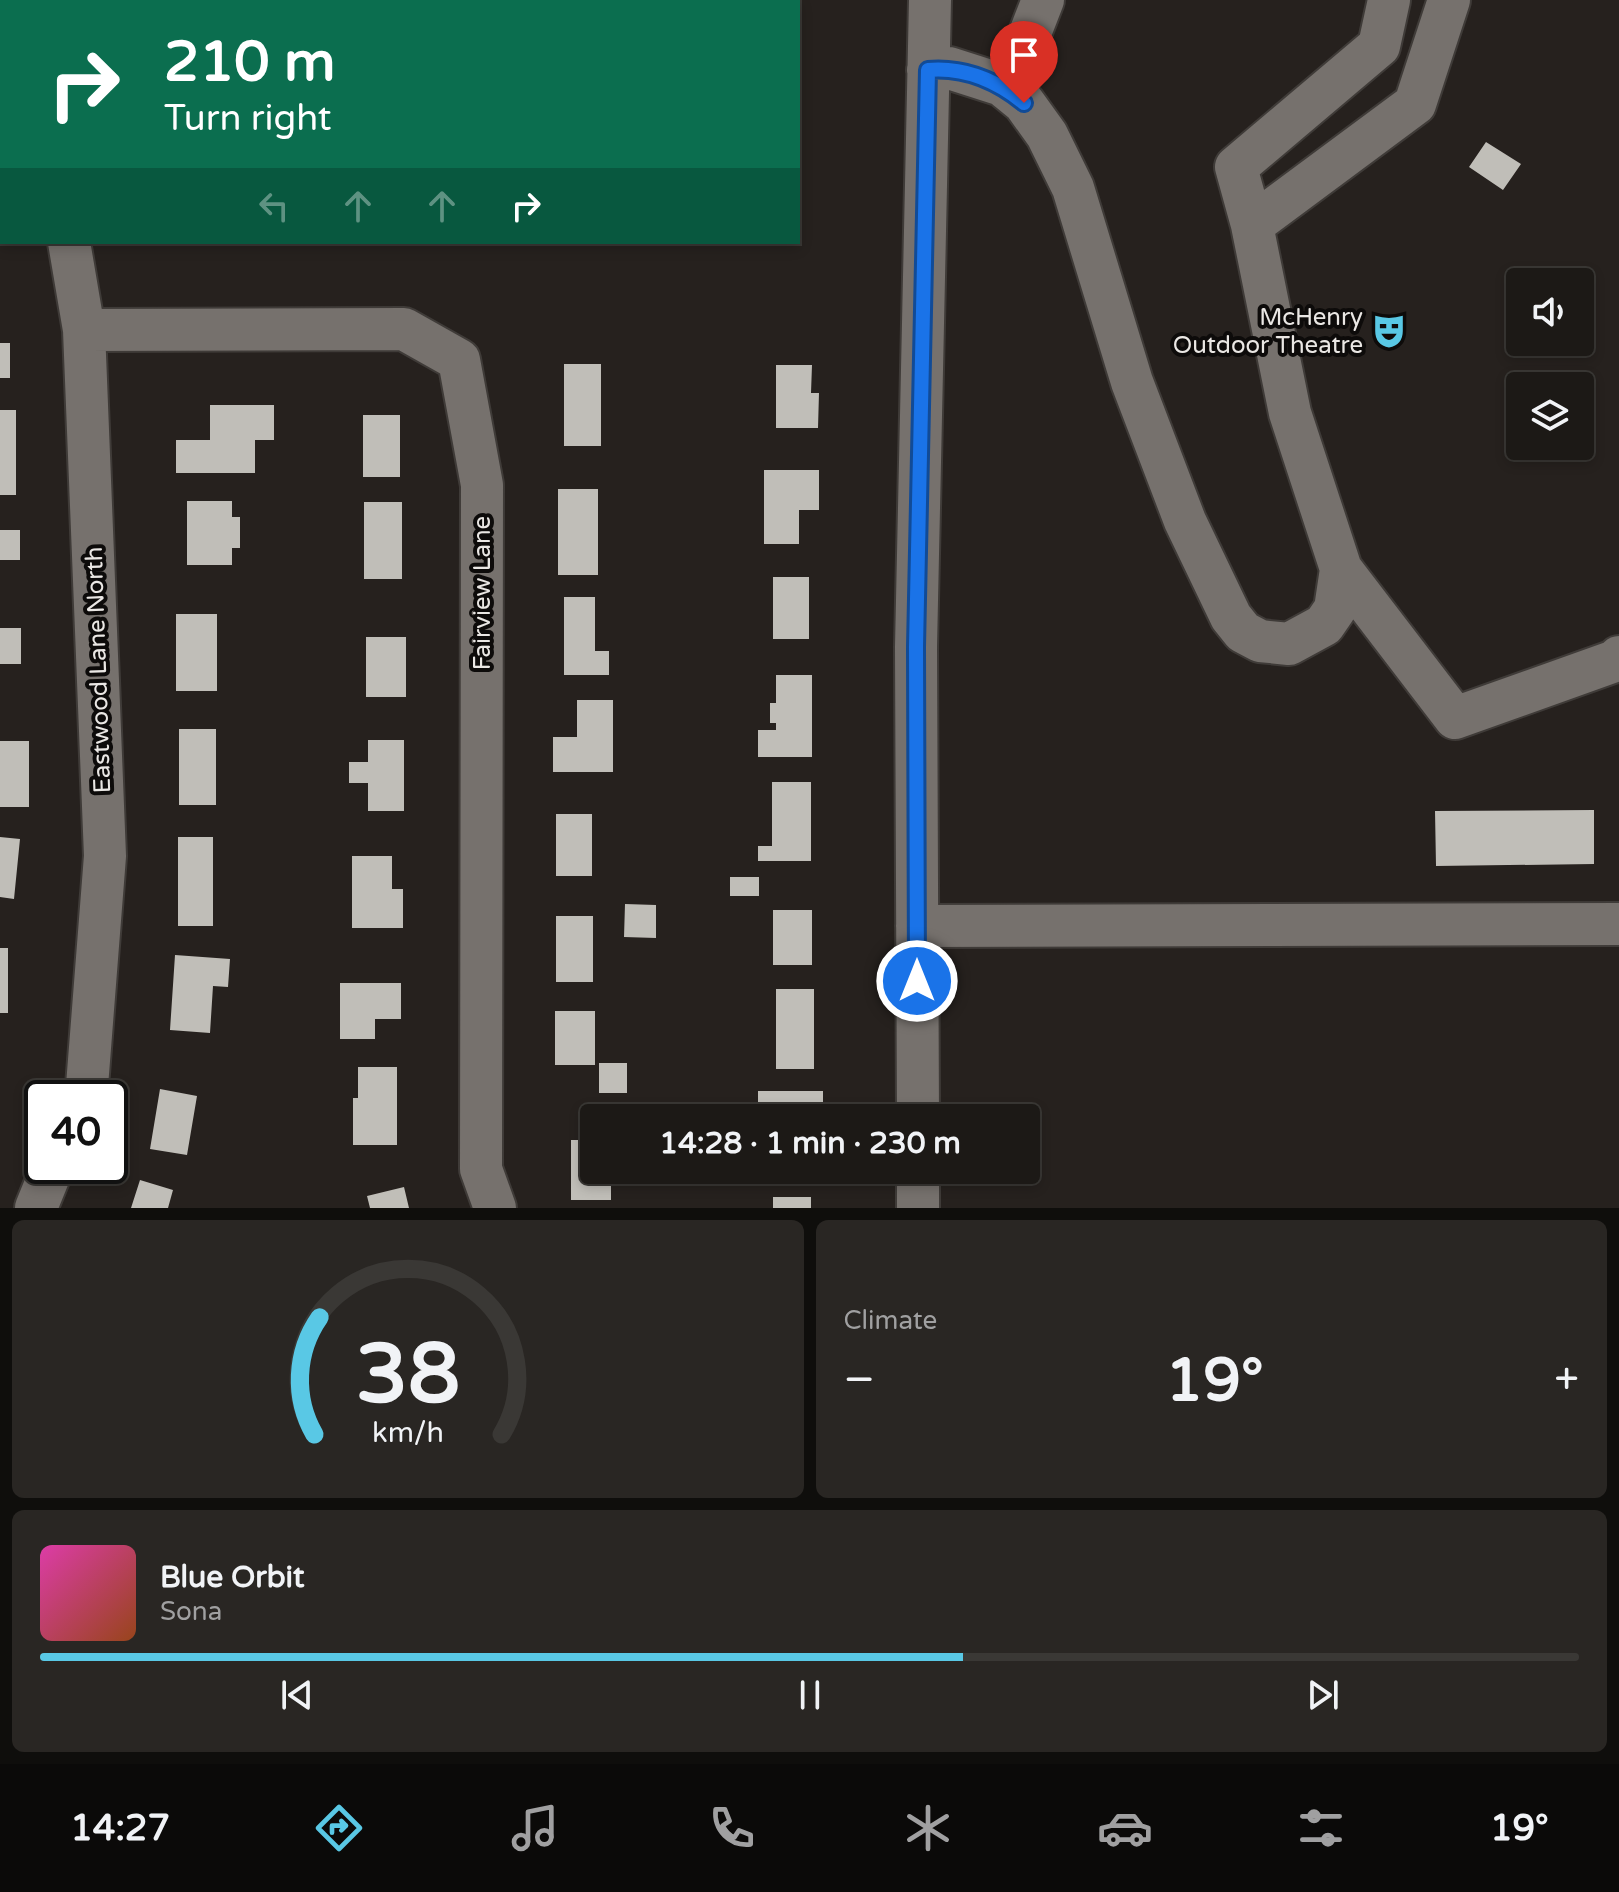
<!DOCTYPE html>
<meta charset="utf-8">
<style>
:root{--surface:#1c1916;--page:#292623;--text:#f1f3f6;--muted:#a0a0a1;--line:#3a3835;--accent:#59c8e5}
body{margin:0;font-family:"Varela Round",sans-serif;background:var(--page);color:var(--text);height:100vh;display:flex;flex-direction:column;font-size:30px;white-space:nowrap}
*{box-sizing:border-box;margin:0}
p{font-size:26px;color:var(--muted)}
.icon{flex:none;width:44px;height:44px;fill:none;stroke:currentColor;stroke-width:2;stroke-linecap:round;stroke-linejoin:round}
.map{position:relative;height:1208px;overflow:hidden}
.details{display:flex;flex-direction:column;gap:12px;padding:12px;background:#0f0e0c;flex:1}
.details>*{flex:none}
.banner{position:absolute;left:0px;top:0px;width:800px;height:244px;box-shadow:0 4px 12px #0003,0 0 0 2px var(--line);background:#0b6e4f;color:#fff;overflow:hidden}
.controls{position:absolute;left:1506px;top:268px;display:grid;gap:16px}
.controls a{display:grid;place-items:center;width:88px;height:88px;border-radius:8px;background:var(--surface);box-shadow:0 4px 12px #0003,0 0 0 2px var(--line);font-size:40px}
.speed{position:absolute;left:24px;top:1080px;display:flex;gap:16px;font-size:40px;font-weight:700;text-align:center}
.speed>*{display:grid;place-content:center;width:104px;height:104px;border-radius:50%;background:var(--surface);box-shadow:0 4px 12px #0003,0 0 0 2px var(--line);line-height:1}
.speed .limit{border:4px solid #111;border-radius:12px;background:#fff;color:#111}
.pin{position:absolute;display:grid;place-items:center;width:68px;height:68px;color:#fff;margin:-82px -34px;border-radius:50% 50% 50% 0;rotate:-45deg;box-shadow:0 0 8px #0007}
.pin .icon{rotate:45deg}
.me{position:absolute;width:88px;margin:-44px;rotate:0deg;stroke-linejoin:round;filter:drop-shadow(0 0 6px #0008)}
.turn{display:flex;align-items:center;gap:28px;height:168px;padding:0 32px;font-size:36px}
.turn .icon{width:104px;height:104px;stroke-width:2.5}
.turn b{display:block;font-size:56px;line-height:68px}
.lanes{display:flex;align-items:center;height:76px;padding:0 32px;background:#0003;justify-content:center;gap:40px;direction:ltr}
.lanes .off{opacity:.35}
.big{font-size:60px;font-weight:700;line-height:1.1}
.details .tile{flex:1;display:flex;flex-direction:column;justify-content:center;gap:12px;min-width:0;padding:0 28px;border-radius:12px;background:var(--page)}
.details .dial{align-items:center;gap:0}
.dial svg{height:208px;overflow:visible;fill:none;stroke:var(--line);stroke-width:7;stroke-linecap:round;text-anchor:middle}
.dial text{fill:var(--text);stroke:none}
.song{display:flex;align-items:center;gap:24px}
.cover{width:96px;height:96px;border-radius:12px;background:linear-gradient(135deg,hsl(320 70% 55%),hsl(20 70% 35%))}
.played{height:8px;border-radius:4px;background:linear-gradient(90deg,var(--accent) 60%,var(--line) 60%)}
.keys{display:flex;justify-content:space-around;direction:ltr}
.heat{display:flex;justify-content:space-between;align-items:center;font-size:44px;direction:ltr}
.details .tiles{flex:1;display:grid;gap:12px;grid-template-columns:1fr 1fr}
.tile:last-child{grid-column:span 2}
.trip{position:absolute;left:580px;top:1104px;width:460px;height:80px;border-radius:8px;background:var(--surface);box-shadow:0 4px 12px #0003,0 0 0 2px var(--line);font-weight:700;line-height:80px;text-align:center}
.menu{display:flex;height:128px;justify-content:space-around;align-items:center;background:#0b0a09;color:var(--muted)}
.menu .icon{width:56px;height:56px}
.menu .on{color:var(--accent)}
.menu b{font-size:36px;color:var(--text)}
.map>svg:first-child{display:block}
.building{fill:#c0beb8}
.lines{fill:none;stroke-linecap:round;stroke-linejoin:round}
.minor-casing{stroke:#3f3b38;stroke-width:46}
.minor{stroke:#76716d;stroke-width:42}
.route-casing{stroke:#114b97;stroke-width:20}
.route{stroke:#1a73e8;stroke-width:14}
.labels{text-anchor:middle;stroke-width:8;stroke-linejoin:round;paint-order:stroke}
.poi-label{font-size:24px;fill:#eae7e4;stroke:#0d0b0a;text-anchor:end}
.street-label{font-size:24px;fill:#eae7e4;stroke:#0d0b0a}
</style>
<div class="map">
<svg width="1619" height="1208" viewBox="0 0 1619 1208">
<rect width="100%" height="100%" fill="#26211e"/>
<path class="building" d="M1486,142L1521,164L1503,190L1469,167Z
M171,242H206V245H171Z
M0,343H10V378H0Z
M564,364H601V446H564Z
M776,365H812L811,393H819L818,428H776Z
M210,405H274V440H255V473H176V440H210Z
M0,410H16V495H0Z
M363,415H400V477H363Z
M764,470H819V510H799V544H764Z
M558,489H598V575H558Z
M187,501H232V517H240V548H232V565H187Z
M364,502H402V579H364Z
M0,530H20V560H0Z
M773,577H809V639H773Z
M564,597H595V651H609V675H564Z
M176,614H217V691H176Z
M0,628H21V664H0Z
M366,637H406V697H366Z
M776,675H812V757H758V730H776V723H770V703H776Z
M577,700H613V772H553V737H577Z
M179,729H216V805H179Z
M368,740H404V811H368V783H349V762H368Z
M0,741H29V807H0Z
M772,782H811V861H758V846H772Z
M1594,810V864L1436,866L1435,811Z
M556,814H592V876H556Z
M0,837L20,839L14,899L0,897Z
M178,837H213V926H178Z
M352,856H392V889H403V928H352Z
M730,877H759V896H730Z
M625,904L656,905V938L624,937Z
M773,910H812V965H773Z
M556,916H593V982H556Z
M0,948H8V1013H0Z
M175,955L230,959L228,987L213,986L210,1033L170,1030Z
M340,983H401V1019H375V1039H340Z
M776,989H814V1069H776Z
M555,1011H595V1065H555Z
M599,1063H627V1093H599Z
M358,1067H397V1145H353V1098H358Z
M160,1089L197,1096L187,1155L150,1149Z
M758,1091H823V1118H758Z
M571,1140H594V1170H611V1200H571Z
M140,1180L173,1190L168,1208H131Z
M404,1187L409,1208H370L367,1196Z
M773,1197H811V1208H773Z"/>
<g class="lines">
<g class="minor-casing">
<path id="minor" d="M481,0L484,2
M1389,0L1379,46L1236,167L1252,225L1415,104L1449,0
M73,2V0
M928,70L949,68L1002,85L1024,103L1047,135L1073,188L1132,382L1185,521L1231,617L1243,632L1260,641L1289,644L1324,625L1335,609L1341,569L1290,413L1252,225
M1008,90L1043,0
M0,202H2
M69,242L84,330L105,856L87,1086L81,1098
M84,330L404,329L459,360L482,485L481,1169L495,1208
M1341,569L1455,718L1615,661L1619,657
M917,926L1619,924
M918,1118L916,647L930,0
M918,1170V1208
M36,1208L53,1166"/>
</g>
<use href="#minor" class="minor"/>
</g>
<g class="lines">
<g class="route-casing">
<path id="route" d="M917,981L916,647L928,70C964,67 997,81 1024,103"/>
</g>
<use href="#route" class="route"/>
</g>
<defs>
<g id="theatre-bare" transform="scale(2.76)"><path d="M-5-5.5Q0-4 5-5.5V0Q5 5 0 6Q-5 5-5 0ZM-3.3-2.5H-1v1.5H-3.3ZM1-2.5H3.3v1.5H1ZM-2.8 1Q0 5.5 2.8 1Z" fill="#59c8e5" stroke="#0d0b0a" stroke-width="2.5" paint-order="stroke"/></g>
</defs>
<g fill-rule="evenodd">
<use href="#theatre-bare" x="1389" y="331"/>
</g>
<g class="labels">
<g class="poi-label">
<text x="1363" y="325">McHenry<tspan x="1363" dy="28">Outdoor Theatre</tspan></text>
</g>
<g class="street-label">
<text transform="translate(482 593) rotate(-90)" y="8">Fairview Lane</text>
<text transform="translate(98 670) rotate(-92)" y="8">Eastwood Lane North</text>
</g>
</g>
</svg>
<div class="controls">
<a><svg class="icon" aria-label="sound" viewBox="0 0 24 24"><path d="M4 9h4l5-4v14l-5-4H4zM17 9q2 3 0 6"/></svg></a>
<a><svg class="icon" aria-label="layers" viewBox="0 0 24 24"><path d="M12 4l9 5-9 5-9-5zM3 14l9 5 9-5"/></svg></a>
</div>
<div class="speed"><div class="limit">40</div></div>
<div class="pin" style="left:1024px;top:103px;background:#d93025"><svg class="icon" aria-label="arrive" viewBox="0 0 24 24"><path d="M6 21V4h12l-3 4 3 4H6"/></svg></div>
<svg class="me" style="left:917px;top:981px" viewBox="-20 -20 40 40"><circle r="17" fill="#1a73e8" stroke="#fff" stroke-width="3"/><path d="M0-11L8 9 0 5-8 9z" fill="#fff"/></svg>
<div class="trip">14:28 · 1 min · 230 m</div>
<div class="banner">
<div class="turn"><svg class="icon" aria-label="right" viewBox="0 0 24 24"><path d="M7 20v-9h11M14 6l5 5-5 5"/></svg><div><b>210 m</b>Turn right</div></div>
<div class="lanes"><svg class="icon off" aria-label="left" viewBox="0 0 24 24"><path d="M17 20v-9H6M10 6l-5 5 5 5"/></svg><svg class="icon off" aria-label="ahead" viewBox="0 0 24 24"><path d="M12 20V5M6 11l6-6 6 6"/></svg><svg class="icon off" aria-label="ahead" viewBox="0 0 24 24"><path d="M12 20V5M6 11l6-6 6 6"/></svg><svg class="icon" aria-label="right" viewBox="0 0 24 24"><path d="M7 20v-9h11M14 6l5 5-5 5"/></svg></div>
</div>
</div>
<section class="details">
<div class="tiles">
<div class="tile dial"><svg viewBox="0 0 100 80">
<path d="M14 69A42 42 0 1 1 86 69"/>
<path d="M14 69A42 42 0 0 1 16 24" stroke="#59c8e5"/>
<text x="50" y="56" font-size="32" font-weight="700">38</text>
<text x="50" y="72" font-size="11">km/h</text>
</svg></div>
<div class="tile"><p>Climate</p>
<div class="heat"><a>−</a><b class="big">19°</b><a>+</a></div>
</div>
<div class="tile">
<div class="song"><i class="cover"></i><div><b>Blue Orbit</b><p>Sona</p></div></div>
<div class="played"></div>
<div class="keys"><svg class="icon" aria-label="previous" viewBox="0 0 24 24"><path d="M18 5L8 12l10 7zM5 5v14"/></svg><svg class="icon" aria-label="pause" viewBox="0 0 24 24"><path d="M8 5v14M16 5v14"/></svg><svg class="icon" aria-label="next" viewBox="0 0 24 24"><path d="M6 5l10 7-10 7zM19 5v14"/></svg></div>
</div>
</div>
</section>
<nav class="menu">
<b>14:27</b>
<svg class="icon on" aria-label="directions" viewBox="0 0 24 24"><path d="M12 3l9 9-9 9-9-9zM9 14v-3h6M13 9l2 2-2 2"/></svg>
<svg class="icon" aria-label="music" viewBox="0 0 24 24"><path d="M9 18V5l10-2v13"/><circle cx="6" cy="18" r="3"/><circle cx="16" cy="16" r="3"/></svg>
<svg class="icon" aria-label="phone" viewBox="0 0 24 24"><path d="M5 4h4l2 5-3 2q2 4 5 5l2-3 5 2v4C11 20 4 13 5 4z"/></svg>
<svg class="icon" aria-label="climate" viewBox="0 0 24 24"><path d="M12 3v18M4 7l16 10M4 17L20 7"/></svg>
<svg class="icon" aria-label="car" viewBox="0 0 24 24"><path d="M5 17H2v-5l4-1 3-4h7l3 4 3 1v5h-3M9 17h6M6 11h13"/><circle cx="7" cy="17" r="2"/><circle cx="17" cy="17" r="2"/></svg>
<svg class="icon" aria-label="filters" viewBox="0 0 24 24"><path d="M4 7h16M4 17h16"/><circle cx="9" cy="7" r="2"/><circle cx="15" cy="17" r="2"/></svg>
<b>19°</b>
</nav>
